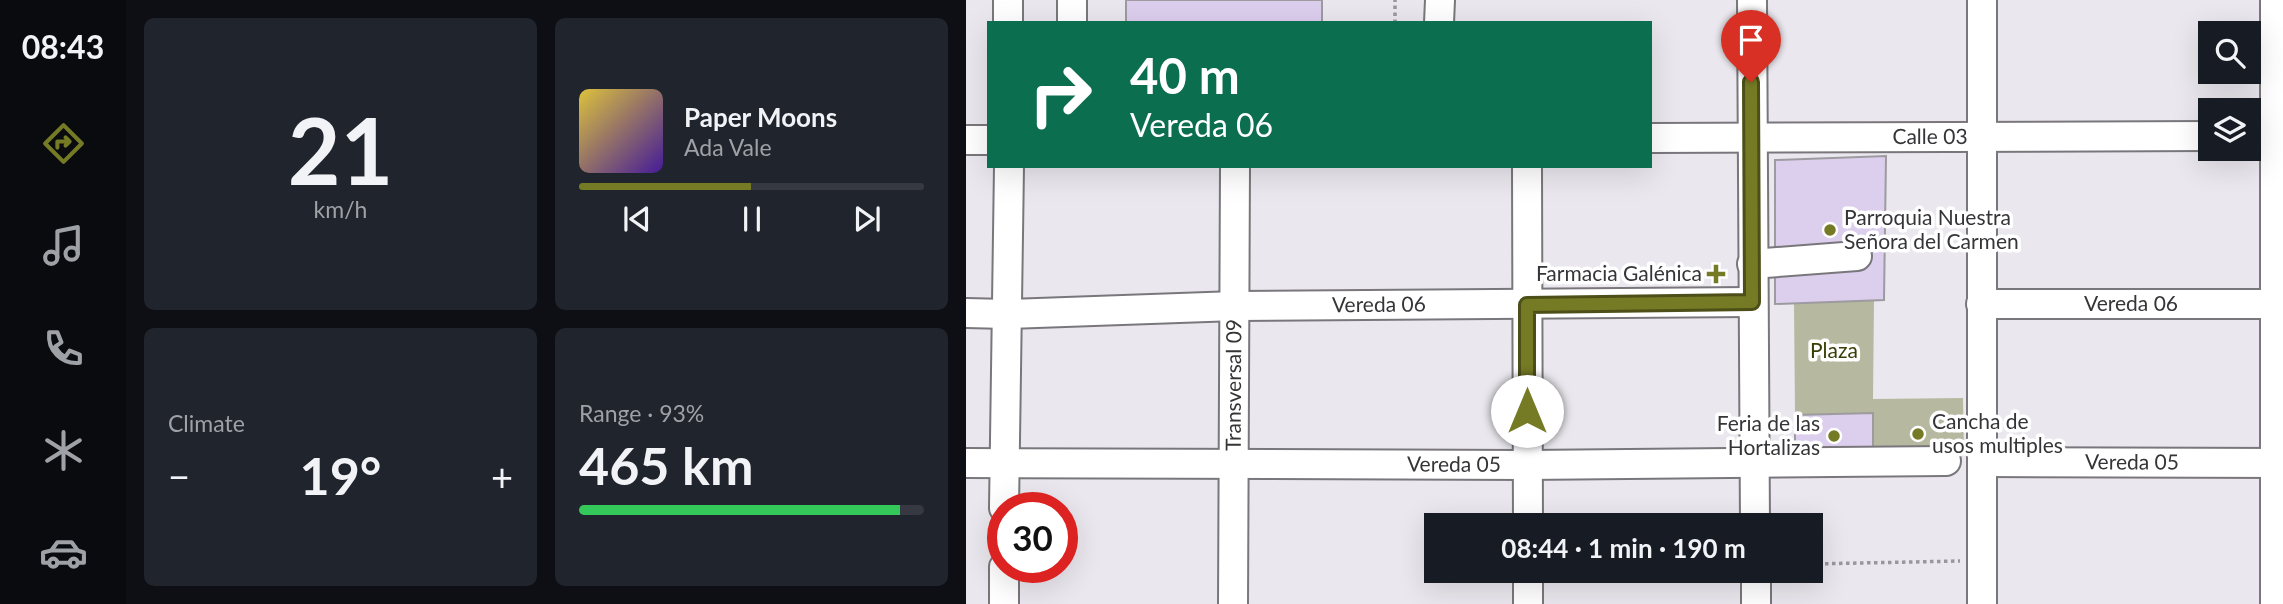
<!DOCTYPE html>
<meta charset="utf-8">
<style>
:root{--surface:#171b24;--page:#20242c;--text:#f1f3f6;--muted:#9ea1a6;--line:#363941;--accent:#757a24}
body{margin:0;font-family:Lato,sans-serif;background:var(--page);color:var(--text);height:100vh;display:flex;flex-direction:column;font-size:26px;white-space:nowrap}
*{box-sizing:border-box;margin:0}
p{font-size:23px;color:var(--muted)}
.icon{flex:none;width:38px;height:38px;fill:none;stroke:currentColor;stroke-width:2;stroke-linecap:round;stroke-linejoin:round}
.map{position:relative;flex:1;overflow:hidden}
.drawer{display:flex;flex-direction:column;gap:18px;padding:18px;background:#0d0f14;width:840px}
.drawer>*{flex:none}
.banner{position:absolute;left:21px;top:21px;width:665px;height:147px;border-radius:0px;box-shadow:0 7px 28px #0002;background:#0b6e4f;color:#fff;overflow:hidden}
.buttons{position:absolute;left:1232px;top:21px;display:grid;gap:14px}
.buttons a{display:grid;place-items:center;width:63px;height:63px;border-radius:0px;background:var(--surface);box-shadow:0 7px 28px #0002;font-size:35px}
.speed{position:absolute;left:21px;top:492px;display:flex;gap:14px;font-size:35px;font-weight:700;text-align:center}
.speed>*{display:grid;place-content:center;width:91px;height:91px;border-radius:50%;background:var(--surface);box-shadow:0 7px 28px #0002;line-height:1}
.speed .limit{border:10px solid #d22;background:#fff;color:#111}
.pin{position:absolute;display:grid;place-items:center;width:60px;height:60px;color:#fff;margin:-72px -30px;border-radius:50% 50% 50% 0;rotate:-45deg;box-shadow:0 0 7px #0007}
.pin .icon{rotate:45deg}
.me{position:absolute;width:77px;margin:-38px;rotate:0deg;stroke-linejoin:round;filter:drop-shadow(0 0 5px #0008)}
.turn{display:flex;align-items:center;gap:24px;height:147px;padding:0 28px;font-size:32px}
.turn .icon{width:91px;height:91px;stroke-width:2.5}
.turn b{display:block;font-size:49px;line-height:60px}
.big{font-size:52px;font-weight:700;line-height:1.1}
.drawer .tile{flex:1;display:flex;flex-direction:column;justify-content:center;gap:10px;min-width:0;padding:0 24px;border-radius:10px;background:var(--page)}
.drawer .dial{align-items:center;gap:0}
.dial b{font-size:91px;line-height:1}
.song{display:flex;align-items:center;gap:21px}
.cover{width:84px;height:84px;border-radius:10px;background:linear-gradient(135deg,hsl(50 70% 55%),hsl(260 70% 35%))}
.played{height:7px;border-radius:4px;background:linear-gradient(90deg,var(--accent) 50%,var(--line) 50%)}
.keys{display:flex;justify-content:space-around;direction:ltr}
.heat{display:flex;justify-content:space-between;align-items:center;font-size:38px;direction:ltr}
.charge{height:10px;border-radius:5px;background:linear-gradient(90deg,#34c759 93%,var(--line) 0)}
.drawer .tiles{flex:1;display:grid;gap:18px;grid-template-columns:repeat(2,1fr)}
.trip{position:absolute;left:458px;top:513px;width:399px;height:70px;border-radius:0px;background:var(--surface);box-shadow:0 7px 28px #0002;font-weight:700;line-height:70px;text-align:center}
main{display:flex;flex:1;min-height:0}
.dock{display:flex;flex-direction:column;width:126px;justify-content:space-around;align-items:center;background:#090b0e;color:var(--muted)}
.dock .icon{width:49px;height:49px}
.dock .on{color:var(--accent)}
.dock b{font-size:32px;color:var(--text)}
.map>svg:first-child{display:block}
.green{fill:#b6b99f}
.building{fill:#dcceed;stroke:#9d9aa0;stroke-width:2}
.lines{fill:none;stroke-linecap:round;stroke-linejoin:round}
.minor-casing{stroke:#79777c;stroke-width:32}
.path{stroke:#99979c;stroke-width:3.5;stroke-dasharray:3.5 3.5;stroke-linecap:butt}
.minor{stroke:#fff;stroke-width:28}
.route-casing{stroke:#4c4f17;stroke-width:18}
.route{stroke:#757a24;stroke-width:12}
.poi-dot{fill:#757a24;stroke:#fff;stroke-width:2.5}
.labels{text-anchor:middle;stroke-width:7;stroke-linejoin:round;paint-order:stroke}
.street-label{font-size:21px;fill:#353437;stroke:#fff}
.poi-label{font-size:21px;fill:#353437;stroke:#fff;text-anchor:start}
.park-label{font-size:21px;fill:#3b3e04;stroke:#fff}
</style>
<main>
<nav class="dock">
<b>08:43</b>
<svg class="icon on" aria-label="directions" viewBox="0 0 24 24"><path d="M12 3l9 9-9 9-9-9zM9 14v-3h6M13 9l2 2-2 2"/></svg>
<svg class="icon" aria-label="music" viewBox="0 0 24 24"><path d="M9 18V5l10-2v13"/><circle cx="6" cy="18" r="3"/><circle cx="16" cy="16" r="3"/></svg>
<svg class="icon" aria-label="phone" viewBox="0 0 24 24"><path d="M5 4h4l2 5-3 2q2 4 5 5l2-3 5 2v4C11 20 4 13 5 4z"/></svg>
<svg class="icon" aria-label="climate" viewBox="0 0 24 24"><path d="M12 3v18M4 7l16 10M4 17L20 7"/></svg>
<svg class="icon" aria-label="car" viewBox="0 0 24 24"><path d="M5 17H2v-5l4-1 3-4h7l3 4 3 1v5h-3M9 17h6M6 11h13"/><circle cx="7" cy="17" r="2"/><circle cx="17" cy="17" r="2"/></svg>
</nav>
<section class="drawer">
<div class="tiles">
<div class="tile dial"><b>21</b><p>km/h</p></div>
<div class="tile">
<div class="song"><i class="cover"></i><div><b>Paper Moons</b><p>Ada Vale</p></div></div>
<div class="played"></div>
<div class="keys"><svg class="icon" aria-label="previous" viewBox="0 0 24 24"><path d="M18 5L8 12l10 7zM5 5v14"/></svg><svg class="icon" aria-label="pause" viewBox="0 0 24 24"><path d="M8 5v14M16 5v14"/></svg><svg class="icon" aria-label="next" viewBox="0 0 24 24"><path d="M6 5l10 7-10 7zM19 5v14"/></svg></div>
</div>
<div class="tile"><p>Climate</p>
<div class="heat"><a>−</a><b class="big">19°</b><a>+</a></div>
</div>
<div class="tile"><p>Range · 93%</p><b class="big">465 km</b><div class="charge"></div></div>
</div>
</section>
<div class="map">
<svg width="1317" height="604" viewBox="0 0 1317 604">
<rect width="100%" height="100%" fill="#eae8ee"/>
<path class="green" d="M908,300L907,399L997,398L998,454L907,456L906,413L829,415L828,303Z"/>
<path class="building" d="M160,0H356V23H160Z
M920,156L918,300L809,304V160Z
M907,413V456L829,457V415Z"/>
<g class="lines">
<g class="minor-casing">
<g id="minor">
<path d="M42,0V23"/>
<path d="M786,0L789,525"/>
<path d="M1309,0V604"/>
<path d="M106,23V0"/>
<path d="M473,23L474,0"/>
<path id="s1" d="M684,138L1244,136"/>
<path d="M0,140H23"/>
<path d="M561,166L562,525"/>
<path d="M786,264L891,256"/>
<path id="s2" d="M1015,304H1317"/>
<path id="s3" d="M0,313L41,314L270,306L786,302"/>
<path id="s4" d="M1016,462L1317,463"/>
<path id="s5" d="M0,463L561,465L980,461"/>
<path d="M38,508L43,166"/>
<path d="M38,567V604"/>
<path d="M562,570V604"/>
<path d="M790,570V604"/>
<path id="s6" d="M267,604L269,166"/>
<path d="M1016,604V0"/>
</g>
</g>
<path class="path" d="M429,23V0
M845,564L994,561"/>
<use href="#minor" class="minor"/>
</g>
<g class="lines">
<g class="route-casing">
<path id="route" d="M561,411V305L786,302L785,82"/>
</g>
<use href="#route" class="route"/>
</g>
<g class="poi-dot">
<circle cx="864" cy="230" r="7"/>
<path d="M746.5 263.5h7v7h7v7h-7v7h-7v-7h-7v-7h7z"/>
<circle cx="952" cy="434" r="7"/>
<circle cx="868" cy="436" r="7"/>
</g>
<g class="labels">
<g class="street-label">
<text dy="7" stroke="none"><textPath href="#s1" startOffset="280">Calle 03</textPath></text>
<text dy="7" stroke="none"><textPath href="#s2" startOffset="150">Vereda 06</textPath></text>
<text dy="7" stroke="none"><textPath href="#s3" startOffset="413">Vereda 06</textPath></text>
<text dy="7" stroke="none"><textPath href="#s6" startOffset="219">Transversal 09</textPath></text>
<text dy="7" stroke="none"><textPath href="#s4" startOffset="150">Vereda 05</textPath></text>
<text dy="7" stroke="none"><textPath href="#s5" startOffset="488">Vereda 05</textPath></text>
</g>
<g class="poi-label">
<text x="878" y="225">Parroquia Nuestra<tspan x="878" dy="24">Señora del Carmen</tspan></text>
<text x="736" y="281" text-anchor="end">Farmacia Galénica</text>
<text x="966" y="429">Cancha de<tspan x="966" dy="24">usos multiples</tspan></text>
<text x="854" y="431" text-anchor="end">Feria de las<tspan x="854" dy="24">Hortalizas</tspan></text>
</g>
<g class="park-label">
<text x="868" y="358">Plaza</text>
</g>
</g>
</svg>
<div class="buttons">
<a><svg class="icon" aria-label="search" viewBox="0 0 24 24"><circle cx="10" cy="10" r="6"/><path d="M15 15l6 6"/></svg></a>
<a><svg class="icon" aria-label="layers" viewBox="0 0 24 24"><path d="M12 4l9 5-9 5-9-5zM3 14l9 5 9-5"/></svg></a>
</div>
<div class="speed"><div class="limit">30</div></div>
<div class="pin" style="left:785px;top:82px;background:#d93025"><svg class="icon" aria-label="arrive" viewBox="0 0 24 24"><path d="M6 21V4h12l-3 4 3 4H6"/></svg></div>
<svg class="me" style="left:561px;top:411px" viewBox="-20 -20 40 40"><circle r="19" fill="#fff"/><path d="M0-13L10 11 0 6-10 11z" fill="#757a24"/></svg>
<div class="trip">08:44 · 1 min · 190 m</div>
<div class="banner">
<div class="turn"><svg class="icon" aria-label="right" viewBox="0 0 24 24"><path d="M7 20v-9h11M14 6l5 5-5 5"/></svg><div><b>40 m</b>Vereda 06</div></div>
</div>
</div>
</main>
